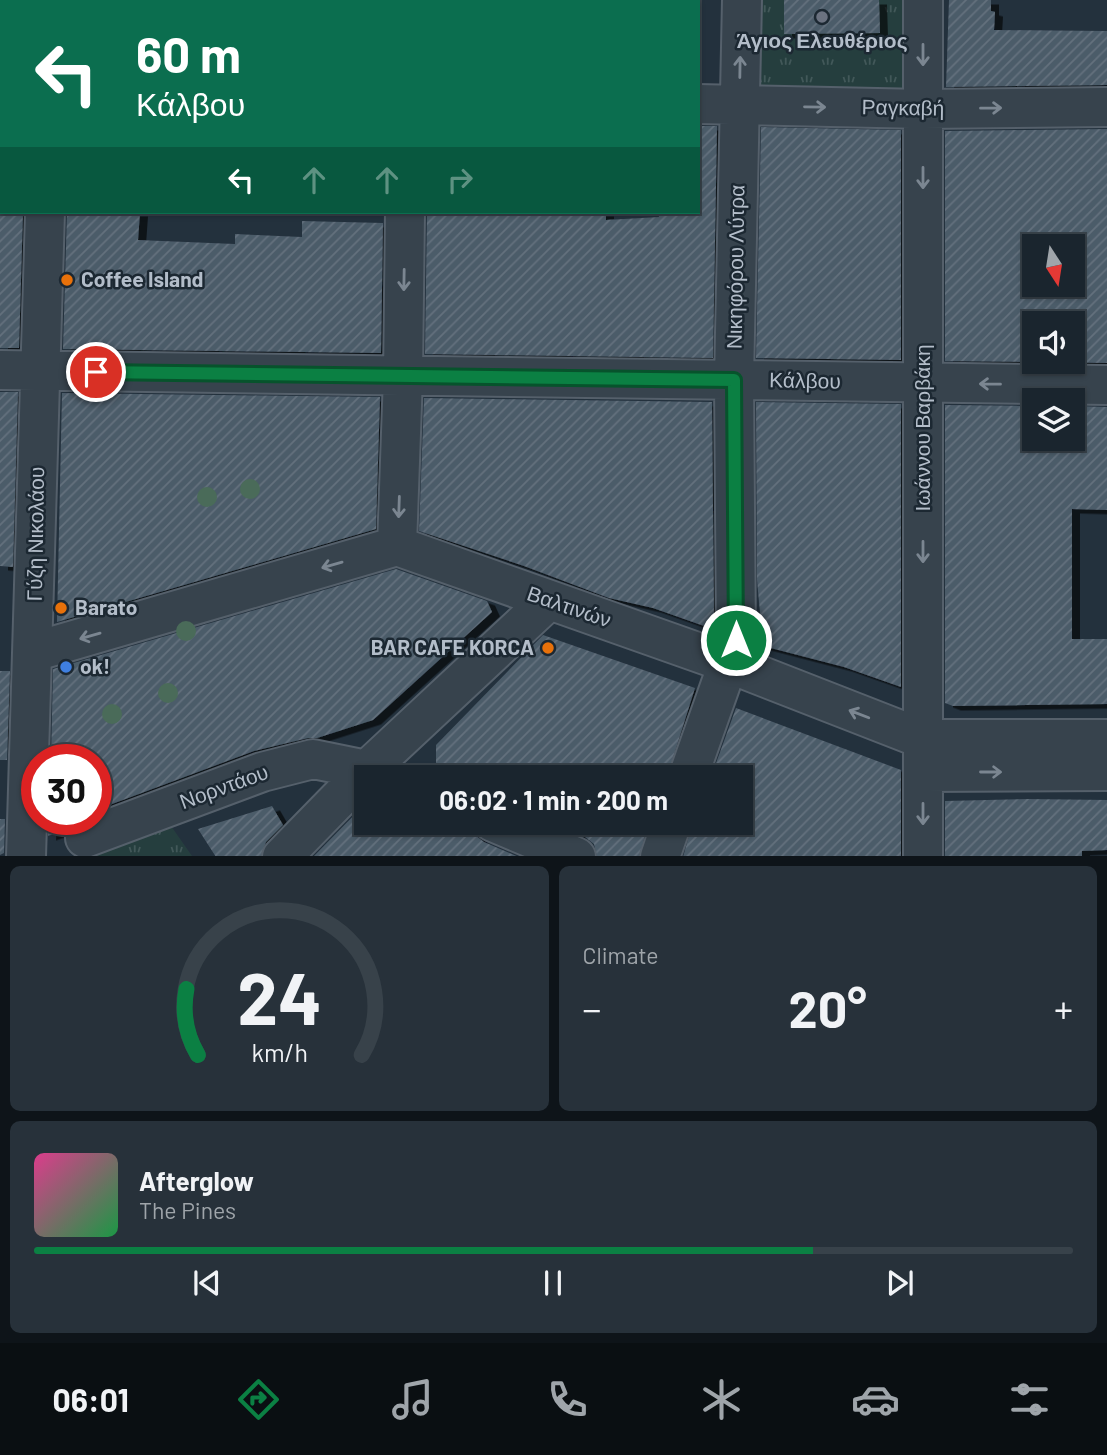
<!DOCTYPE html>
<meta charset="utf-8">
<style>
:root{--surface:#1a252e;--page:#27313a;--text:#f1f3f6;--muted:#9fa5aa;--line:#38424a;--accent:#0b8043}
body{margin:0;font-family:Barlow,sans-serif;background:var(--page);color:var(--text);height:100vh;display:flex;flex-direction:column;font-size:26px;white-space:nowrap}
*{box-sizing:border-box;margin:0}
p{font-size:23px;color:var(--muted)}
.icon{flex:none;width:38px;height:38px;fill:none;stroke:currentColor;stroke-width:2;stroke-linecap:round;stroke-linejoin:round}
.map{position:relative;height:856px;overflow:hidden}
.sheet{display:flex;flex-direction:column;gap:10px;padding:10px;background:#0e1419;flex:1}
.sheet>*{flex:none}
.banner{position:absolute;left:0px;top:0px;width:700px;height:214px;box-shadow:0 2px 5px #0004,0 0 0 2px var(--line);background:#0b6e4f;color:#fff;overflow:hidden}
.needle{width:46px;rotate:168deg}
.buttons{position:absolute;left:1022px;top:234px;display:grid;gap:14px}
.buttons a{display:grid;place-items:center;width:63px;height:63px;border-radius:0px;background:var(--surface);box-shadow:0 2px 5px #0004,0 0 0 2px var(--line);font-size:35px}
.speed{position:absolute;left:21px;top:744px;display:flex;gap:14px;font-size:35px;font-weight:700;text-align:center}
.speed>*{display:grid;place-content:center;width:91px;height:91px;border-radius:50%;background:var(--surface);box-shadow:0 2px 5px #0004,0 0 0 2px var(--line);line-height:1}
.speed .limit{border:10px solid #d22;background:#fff;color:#111}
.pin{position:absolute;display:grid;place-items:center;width:60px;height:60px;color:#fff;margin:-30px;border:4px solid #fff;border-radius:50%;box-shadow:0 2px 7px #0007}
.me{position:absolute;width:77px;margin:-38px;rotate:0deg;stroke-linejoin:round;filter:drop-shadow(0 0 5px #0008)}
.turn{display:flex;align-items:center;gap:24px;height:147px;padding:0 21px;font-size:32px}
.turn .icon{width:91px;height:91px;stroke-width:2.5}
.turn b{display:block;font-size:49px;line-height:60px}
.lanes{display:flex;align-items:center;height:66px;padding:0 21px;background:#0003;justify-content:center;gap:35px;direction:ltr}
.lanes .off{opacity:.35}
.big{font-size:52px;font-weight:700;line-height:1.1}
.sheet .card{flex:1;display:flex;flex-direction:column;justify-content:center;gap:10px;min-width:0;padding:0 24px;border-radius:10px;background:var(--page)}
.sheet .dial{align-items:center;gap:0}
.dial svg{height:182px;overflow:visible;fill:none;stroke:var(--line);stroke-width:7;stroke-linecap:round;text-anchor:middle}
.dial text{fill:var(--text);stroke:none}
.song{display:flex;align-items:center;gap:21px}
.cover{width:84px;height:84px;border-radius:10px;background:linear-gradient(135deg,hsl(330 70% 55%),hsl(140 70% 35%))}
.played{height:7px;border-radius:4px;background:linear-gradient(90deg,var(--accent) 75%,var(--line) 75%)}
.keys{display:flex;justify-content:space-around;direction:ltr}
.heat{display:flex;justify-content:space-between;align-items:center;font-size:38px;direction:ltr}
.sheet .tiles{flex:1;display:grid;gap:10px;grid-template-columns:1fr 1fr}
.card:last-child{grid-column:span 2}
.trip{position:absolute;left:354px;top:765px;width:399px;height:70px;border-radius:0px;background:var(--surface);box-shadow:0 2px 5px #0004,0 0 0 2px var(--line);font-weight:700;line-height:70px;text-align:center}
.tab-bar{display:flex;height:112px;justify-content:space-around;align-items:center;background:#0a0f12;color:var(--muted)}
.tab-bar .icon{width:49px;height:49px}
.tab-bar .active{color:var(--accent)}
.tab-bar b{font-size:32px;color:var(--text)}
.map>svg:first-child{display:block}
.park{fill:url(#park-tufts)}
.building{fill:url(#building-hatch);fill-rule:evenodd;filter:url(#shadow)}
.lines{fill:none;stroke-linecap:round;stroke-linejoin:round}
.minor-casing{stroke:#55606b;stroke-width:42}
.minor{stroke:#37434d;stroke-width:38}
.tree{fill:#4a6b59}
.oneway{stroke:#7b8691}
.route-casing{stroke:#07532c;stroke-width:18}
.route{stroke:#0b8043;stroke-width:12}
.worship-dot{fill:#6b7280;stroke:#1c2832;stroke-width:2.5}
.food-dot{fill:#e8710a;stroke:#1c2832;stroke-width:2.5}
.shop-dot{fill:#3f7fe0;stroke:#1c2832;stroke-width:2.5}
.labels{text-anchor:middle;stroke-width:5;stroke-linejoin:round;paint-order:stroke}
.poi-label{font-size:21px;font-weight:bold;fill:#b3bdc9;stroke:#1c2832;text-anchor:start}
.street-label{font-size:21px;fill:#b3bdc9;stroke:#1c2832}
</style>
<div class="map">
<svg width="1107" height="857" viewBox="0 0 1107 857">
<defs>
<pattern id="park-tufts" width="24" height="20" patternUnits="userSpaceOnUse" patternTransform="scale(1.75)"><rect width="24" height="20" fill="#253e3e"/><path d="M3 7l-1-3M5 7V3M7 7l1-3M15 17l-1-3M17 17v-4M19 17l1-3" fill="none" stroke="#425859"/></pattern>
<pattern id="building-hatch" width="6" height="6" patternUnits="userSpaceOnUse" patternTransform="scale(1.75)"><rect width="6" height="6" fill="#4c5b69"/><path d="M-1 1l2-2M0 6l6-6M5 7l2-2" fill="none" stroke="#63717d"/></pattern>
<filter id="shadow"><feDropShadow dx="8" dy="4.5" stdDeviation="0" flood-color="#0009"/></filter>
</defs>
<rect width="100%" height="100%" fill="#23313d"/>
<path class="park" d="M746,0H903V97L747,98Z
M164,816L192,856L78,857L82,853Z"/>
<path class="building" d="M784,0H879L880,33L784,34Z
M949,0H991V11L995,12L994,30L1107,31V85L946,87Z
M698,126H717L713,358L425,354L427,212H606V220L659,217L658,212H698Z
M761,127L901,130V360L756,358Z
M1107,129V363L1043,362H1073V324H1034V362L945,361V131ZM1034,247H1073V285H1034Z
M0,212H23L19,348H0Z
M67,212H140L138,240L235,244V234L302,237V221L383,223L381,353L63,349Z
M0,392H18L13,567L0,566Z
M62,393L380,397L376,529L57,622Z
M424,398L712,402L714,615L704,626L653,608L609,598L524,566L419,531Z
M756,402L901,404V687L844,667L763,646L757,580Z
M945,405L1034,406V439H1073V406L1107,407V510L1072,509V639H1107V704L953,706L945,703Z
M396,569L487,601L492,612L373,720L317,738H308L254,751L96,810V760H51L53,669Z
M543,635L695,688L667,777H436V745Z
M0,671H10L7,760H0Z
M736,708L901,770V857H683L693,822H740V777H711Z
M1028,799L1107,800V850L1082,851V857H945V801Z
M366,803V822H472L475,835L484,842L519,857H313Z
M272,806L283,825L266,842L261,857H216L198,829Z
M0,819H5L4,853L0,855Z
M49,819H75L65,830L48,836Z
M550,822H649L639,857H597L594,844L585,837Z"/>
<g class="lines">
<g class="minor-casing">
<path id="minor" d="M403,0V2
M50,2V0
M250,2V0
M0,87H2
M698,104L923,109L1107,107
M0,370L1107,385
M397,546L403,376L405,212
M33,652L397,546L728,663L923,739H1107
M923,772L1107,771
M688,777L736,641L734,380L742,0
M493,822L576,857
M85,838L262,772L313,759L367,770L383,777
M26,857L45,212
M282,857L367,770L549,600
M660,857L672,822
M923,857V0"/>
</g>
<use href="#minor" class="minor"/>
</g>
<g class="tree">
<circle cx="250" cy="489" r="10"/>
<circle cx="207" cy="497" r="10"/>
<circle cx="186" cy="631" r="10"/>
<circle cx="168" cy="693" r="10"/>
<circle cx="112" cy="714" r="10"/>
</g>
<defs><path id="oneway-shaft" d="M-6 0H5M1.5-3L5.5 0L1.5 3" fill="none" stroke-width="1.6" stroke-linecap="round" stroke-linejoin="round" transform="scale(1.75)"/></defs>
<g class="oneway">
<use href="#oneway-shaft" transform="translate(923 55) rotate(90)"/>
<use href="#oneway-shaft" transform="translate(740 67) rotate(-89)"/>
<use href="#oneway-shaft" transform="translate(815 107) rotate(1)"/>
<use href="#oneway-shaft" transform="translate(991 108) rotate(-1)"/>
<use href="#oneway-shaft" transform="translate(923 178) rotate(90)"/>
<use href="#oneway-shaft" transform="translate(404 280) rotate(91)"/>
<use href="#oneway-shaft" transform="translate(990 384) rotate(-179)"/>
<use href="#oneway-shaft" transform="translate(399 507) rotate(92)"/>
<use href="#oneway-shaft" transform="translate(923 552) rotate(90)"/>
<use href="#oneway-shaft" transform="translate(332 565) rotate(164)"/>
<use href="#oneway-shaft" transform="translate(90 636) rotate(164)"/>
<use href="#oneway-shaft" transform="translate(859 714) rotate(-159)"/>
<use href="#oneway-shaft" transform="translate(991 772)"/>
<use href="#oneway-shaft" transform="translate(923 814) rotate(90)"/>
</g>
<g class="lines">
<g class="route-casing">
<path id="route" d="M96,372L734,380L736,640"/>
</g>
<use href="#route" class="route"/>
</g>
<circle class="worship-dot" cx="822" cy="17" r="7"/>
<g class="food-dot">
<circle cx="67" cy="280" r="7"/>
<circle cx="61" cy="608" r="7"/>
<circle cx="548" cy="648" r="7"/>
</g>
<circle class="shop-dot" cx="66" cy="667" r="7"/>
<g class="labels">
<g class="poi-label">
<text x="822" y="48" text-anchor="middle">Άγιος Ελευθέριος</text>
<text x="81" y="287">Coffee Island</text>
<text x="75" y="615">Barato</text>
<text x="534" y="655" text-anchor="end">BAR CAFE KORCA</text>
<text x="80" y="674">ok!</text>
</g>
<g class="street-label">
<text transform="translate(903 108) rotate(1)" y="7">Ραγκαβή</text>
<text transform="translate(736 267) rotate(-89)" y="7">Νικηφόρου Λύτρα</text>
<text transform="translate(805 381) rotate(1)" y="7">Κάλβου</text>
<text transform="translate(923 428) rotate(-90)" y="7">Ιωάννου Βαρβάκη</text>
<text transform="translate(36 534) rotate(-89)" y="7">Γύζη Νικολάου</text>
<text transform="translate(569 607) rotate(19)" y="7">Βαλτινών</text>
<text transform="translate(224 787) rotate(-20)" y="7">Νορντάου</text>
</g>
</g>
</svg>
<div class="buttons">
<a><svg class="needle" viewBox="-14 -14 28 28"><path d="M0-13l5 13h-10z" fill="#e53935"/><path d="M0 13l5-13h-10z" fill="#9fa5aa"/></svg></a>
<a><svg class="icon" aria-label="sound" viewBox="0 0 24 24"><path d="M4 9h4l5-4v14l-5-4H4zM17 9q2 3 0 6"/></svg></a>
<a><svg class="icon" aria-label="layers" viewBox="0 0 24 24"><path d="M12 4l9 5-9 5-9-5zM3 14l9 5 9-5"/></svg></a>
</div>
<div class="speed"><div class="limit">30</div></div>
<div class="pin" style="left:96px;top:372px;background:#d93025"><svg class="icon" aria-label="arrive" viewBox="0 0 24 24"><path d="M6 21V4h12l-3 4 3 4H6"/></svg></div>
<svg class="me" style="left:736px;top:640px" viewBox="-20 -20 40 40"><circle r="17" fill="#0b8043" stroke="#fff" stroke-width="3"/><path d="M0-11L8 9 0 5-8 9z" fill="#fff"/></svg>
<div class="trip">06:02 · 1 min · 200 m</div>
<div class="banner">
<div class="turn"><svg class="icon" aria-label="left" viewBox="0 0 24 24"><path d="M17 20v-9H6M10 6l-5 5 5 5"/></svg><div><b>60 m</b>Κάλβου</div></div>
<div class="lanes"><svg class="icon" aria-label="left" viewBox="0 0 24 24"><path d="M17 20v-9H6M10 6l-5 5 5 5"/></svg><svg class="icon off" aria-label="ahead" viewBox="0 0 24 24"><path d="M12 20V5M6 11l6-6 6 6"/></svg><svg class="icon off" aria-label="ahead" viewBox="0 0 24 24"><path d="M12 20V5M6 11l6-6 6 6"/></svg><svg class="icon off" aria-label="right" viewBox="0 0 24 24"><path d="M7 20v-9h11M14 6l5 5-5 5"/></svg></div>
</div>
</div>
<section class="sheet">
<div class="tiles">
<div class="card dial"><svg viewBox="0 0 100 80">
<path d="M14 69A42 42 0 1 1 86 69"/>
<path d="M14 69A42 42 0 0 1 9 40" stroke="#0b8043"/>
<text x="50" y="56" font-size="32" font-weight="700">24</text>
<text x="50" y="72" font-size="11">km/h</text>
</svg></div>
<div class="card"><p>Climate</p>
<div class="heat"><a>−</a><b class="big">20°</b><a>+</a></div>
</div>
<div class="card">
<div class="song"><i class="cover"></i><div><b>Afterglow</b><p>The Pines</p></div></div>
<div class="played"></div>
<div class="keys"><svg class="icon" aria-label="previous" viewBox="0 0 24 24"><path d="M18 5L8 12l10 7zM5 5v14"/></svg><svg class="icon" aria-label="pause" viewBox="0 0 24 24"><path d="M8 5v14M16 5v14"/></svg><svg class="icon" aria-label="next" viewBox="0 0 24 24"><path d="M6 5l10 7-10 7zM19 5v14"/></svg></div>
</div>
</div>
</section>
<nav class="tab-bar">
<b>06:01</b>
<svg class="icon active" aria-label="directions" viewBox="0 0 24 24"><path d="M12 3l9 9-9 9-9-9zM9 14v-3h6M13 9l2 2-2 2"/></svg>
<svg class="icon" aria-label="music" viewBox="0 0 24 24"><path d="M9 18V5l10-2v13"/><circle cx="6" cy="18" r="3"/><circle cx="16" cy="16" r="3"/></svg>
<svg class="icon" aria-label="phone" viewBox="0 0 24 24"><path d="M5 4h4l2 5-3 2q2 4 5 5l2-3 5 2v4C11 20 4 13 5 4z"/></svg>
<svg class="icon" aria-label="climate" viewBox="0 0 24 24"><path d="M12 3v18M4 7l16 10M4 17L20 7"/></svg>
<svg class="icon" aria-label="car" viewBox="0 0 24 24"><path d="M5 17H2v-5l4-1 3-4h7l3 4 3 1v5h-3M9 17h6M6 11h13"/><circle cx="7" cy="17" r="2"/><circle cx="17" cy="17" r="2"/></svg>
<svg class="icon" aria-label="filters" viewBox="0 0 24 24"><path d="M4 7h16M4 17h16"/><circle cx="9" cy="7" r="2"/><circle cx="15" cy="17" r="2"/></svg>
</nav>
